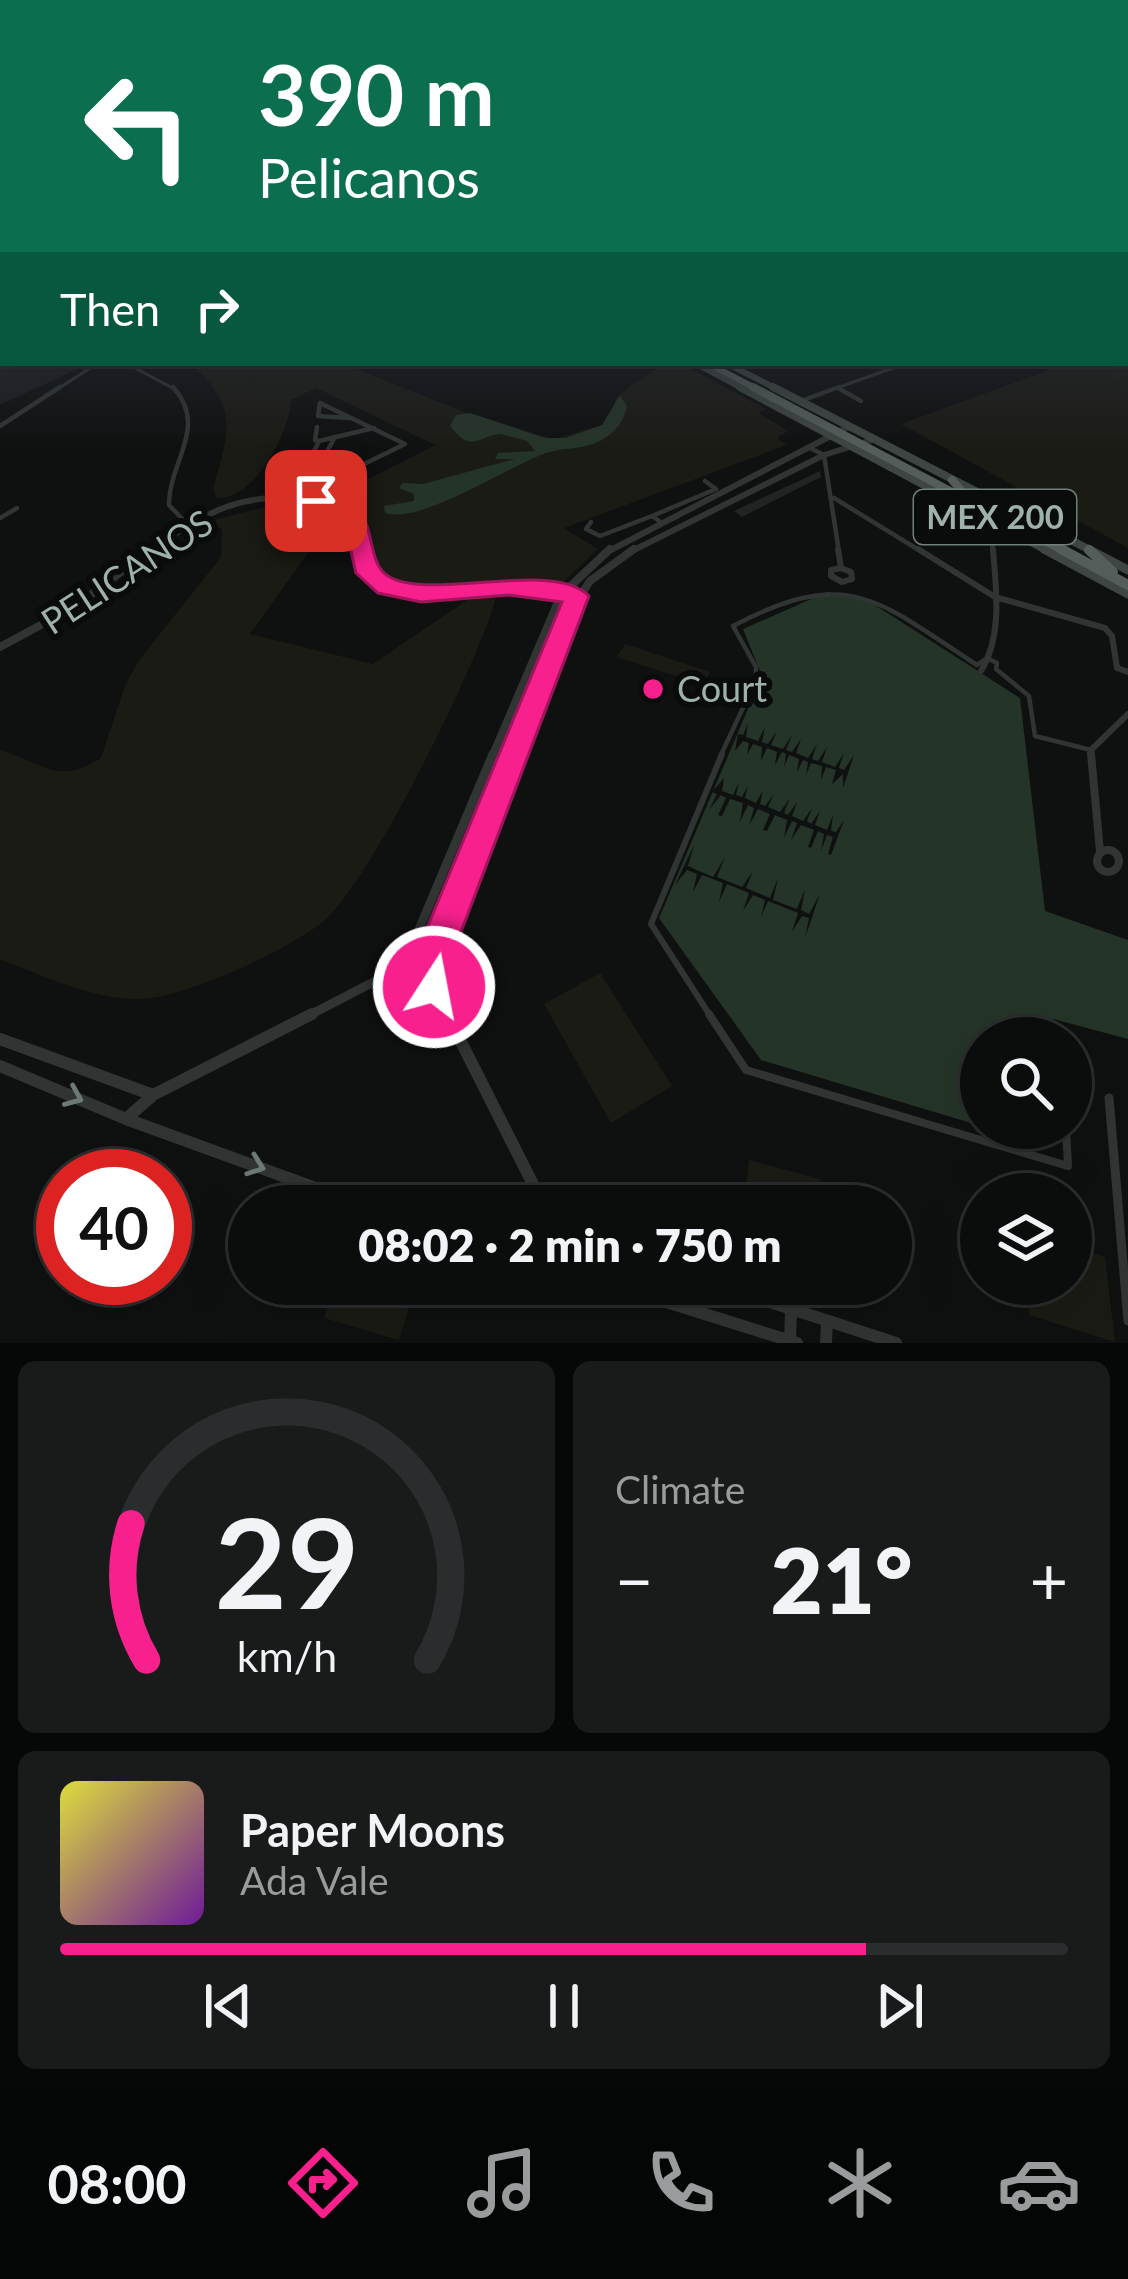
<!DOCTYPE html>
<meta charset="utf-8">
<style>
:root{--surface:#0b0c0c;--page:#191a1a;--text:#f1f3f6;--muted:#9a9b9d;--line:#2b2c2d;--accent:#f7208d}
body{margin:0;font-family:Lato,sans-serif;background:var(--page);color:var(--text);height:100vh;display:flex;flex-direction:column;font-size:45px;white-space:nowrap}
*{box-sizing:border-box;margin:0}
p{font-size:39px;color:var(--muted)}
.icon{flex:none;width:66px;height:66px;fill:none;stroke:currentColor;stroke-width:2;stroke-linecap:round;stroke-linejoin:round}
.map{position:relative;height:1343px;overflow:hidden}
.panel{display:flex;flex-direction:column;gap:18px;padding:18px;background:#060707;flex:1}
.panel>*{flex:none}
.top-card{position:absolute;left:0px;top:0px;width:1128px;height:366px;box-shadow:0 12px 48px #0002,0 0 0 3px var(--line);background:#0b6e4f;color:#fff;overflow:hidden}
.buttons{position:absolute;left:960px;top:1017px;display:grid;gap:24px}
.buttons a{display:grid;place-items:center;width:132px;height:132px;border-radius:50%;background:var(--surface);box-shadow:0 12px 48px #0002,0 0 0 3px var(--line);font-size:60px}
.speed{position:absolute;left:36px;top:1149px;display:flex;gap:24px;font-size:60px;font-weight:700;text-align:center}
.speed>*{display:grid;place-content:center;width:156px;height:156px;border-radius:50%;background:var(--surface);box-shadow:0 12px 48px #0002,0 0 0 3px var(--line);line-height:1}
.speed .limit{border:18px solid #d22;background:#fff;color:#111}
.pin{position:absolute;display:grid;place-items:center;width:102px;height:102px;color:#fff;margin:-51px;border-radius:24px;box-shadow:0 6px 18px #0006}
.me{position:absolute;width:132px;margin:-66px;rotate:11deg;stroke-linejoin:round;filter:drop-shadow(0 0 9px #0008)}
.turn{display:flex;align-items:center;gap:42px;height:252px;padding:0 60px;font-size:54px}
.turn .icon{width:156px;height:156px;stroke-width:2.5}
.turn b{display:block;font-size:84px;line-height:102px}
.then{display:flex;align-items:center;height:114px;padding:0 60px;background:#0003;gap:24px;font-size:45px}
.big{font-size:90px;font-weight:800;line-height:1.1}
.panel .card{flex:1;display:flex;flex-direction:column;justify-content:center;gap:18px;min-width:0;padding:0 42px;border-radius:18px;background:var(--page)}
.panel .dial{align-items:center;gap:0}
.dial svg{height:312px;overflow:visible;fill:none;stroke:var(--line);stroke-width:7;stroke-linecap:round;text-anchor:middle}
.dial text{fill:var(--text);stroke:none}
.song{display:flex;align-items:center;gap:36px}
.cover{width:144px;height:144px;border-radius:18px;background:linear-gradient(135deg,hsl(60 70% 55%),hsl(280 70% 35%))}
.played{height:12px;border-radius:6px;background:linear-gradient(90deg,var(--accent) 80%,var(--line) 80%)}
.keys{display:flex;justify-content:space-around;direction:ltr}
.heat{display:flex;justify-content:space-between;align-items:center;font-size:66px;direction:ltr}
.panel .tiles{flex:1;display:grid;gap:18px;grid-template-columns:1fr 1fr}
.card:last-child{grid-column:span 2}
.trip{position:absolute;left:228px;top:1185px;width:684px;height:120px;border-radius:60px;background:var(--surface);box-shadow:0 12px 48px #0002,0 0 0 3px var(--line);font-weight:800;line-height:120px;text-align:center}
.dock{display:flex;height:192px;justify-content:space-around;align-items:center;background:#040505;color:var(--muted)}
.dock .icon{width:84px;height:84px}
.dock .active{color:var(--accent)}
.dock b{font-size:54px;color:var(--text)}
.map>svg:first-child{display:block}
.built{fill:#1b1d1d}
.green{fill:#1b1b15}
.water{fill:#253429}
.pier{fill:#0f1010}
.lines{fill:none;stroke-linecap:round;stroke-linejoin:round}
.stream{stroke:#253429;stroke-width:3}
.taxiway{fill:#292d2c;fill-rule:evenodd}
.building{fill:#222424}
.pedestrian-far2{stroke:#303533;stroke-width:4.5}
.pedestrian-far1{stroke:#303533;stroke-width:6}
.pedestrian{stroke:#303533;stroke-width:8}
.minor-far4{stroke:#303533;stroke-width:3}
.minor-far3{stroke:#303533;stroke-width:4.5}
.minor-far2{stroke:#303533;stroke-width:6}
.minor-far1{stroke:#303533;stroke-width:8}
.minor{stroke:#303533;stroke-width:9}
.tertiary-far3{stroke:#303533;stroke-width:6}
.tertiary-far2{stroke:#303533;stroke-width:8}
.tertiary-far1{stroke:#303533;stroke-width:9}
.tertiary{stroke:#303533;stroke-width:12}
.secondary-far2{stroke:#3e4542;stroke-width:6}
.secondary-far1{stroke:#3e4542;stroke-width:8}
.secondary{stroke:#3e4542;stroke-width:9}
.trunk-far2{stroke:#545d5a;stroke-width:6}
.trunk-far1{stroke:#545d5a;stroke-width:8}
.trunk{stroke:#545d5a;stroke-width:10}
.oneway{stroke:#6d7a74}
.route{fill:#f7208d;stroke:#a1155c;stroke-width:3}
.poi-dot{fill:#f7208d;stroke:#0a0b0b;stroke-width:4.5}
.labels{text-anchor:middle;stroke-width:12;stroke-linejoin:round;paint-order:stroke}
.shield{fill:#0a0b0b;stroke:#72807a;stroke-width:3}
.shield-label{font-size:33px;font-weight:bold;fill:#9fb2a9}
.street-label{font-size:36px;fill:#9fb2a9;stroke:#0a0b0b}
.poi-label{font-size:36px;fill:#9fb2a9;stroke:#0a0b0b;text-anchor:start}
</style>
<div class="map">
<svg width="1128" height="1343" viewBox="0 0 1128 1343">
<rect width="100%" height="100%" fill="#0f1010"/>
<path class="built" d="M0,261L3,363H90L0,405Z"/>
<path class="green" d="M1125,261H1128V548L901,424L1049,370L1037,363H1125Z
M190,363H341L462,411L554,439L602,425L611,416L616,398L628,388L664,363H680L766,409L759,413L788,431L777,438L787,445L564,528L598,549L554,591L503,586L402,590L370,573L367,526L353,495L366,480L435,445L316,388L291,400C290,431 255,501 216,498L213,489C230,429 239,408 190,363Z
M270,506L308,513L316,542L250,634L373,664L467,600L496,597C480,660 371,880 325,920C291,949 185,998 141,999C92,1000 45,976 0,959V750C43,763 57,786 101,758L126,683L140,659L221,557L222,529L209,521Z
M625,644L710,672L703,685L617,657Z
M600,973L672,1086L611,1123L544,1004Z
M749,1160L820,1179L818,1206H744Z
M1071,1247L1105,1257L1115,1342L1029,1315L1027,1284H1071Z
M336,1284H416L399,1340L324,1318Z"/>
<path class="water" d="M620,395L627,406C623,423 616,432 600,441C583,450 564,447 546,453C507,467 420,525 385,513L384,506L414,501V494L399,488L403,483L423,484L515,459H495L498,453L535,451L527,441L501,434C478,435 473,455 450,426L456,415L470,413L545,438H566L602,425Z
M827,592L864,598L1020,698L1045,911L1128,940V1039L1053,1019L1052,1038H981V1126L761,1060L659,918L762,676L743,629Z"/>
<path class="pier" d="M748,723L746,737L758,741L765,727L762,742L768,744L777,731L771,745L783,749L792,735L786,750L792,752L801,739L796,753L808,758L817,744L812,759L818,761L827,747L822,762L835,767L844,753L839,768L844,770L854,755L843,788V774L832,784L836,770L826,767L821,780L822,766L811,763L806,775L808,762L803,760L797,772L799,759L789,755L784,767L786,754L782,752L775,765L777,752L767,748L761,761L762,747L753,744L747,755L749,743L743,741L735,751L738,734L743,735Z
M724,778L722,791L733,795L739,782L736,795L742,797L748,785L745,798L756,803L763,790L760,804L765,806L774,794L768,807L780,812L790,798L784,813L788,815L797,802L792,816L803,821L812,808L807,821L811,824L820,811L815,825L827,830L833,815L831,831L836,832L844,820L831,855L828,854L833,837L827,835L821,851L824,834L818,831L811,848L808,847L814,830L801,825L791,840L797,823L792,821L784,838L787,820L775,815L767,831L763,830L770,814L758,809L749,826L754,808L748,805L740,822L743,803L730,799L722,816L718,815L726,798L721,795L709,810L717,794L712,792Z
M694,845L688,866L713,877L725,857L717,877L742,887L753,871L746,888L770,898L778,878L773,900L797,909L805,889L801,910L809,914L820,894L805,938L809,918L802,916L792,932L798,913L768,901L761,917L765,900L753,895L743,911L749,893L727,884L719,902L723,883L702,875L693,892L697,874L687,870L675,885Z"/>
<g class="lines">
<path class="stream" d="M0,366L49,363"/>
<path class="taxiway" d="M3,297V305L0,306V298Z"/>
</g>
<path class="building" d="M820,471L821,477L742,517L734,511Z"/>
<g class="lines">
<path class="pedestrian-far2" d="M720,757L756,680V667L733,626C849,565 877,600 977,665L987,658L997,663L996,669L1029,696L1035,736L1091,750"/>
<path class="pedestrian-far1" d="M711,1017L651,924L722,754"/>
<path class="pedestrian" d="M709,1014L746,1070L1068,1166L1066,1128"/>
<path class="minor-far4" d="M126,363L176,390
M838,388L842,390
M56,390L98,363
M831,390L907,363"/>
<path class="minor-far3" d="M173,387C209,427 169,461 169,505L188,525
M838,388L861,401
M801,401L839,387
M320,403L405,444L356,468L341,467L346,456
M320,403L318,416L348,418
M0,426L60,387
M319,441L374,428
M812,449L824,455L839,552
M276,497L301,478L319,441L315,440L317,427
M301,498L335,437
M834,498L922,552
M652,516L716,489L705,481
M0,518L17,508
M591,522L586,529L600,536L652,516L662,523
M990,522L993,552"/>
<path class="minor-far2" d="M838,549L841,568
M918,549L995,597L1105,628L1112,636L1117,668L1128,672
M841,568L851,572L852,579L842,582L831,576V570Z
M981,671C1003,635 996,589 993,549
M1092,757L1091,750L1128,714"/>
<path class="minor-far1" d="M1091,754L1100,851
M1097 861a11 11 0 1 1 22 0a11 11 0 1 1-22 0Z"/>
<path class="minor" d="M1109,1098L1128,1321"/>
<path class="tertiary-far3" d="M147,552C171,536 195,520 221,509C268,490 356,488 363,552
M607,552L850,426
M630,552L824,455L875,439"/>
<path class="tertiary-far2" d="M363,549L368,573L402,592L509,587L577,599
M0,647L76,606L151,549
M492,757L561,595L610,549
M512,757L571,610L590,581L634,549"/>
<path class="tertiary-far1" d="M403,957L435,963
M385,976L433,987
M306,1017L385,976L415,939L493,754
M448,1017L433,987L438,945L514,754"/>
<path class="tertiary" d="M447,1014L544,1206
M0,1039L153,1095L312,1014
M0,1066L126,1119L365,1206
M127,1118L152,1096
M609,1284L797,1343
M715,1284L896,1343
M790,1341L791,1311
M826,1343L827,1322"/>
<path class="secondary-far2" d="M695,363L746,390
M726,363L779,390"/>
<path class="secondary-far1" d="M740,387L1050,552
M773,387L1094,552"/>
<path class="secondary" d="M1044,549L1128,594
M1088,549L1128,570"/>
<path class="trunk-far2" d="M707,363L759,390"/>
<path class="trunk-far1" d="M753,387L1066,552
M952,480L967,497"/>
<path class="trunk" d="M1061,549L1128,585
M1089,550L1113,572"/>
</g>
<defs><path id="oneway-chevron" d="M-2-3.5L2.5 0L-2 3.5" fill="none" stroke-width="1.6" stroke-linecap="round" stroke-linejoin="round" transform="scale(3)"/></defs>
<g class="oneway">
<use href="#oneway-chevron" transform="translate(74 1097) rotate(23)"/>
<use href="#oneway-chevron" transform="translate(256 1166) rotate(20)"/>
</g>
<linearGradient id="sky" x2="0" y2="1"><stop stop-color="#080909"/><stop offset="0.58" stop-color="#313742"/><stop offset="1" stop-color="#313742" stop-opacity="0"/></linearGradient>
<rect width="1128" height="449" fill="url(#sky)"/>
<path class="route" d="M316,494L365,521C372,536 372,561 383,572C416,606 552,557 589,596L456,945L447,999L434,1005L420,999L415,987L420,945L562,602L509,595L421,602L378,593L356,573L346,529L305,501Z"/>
<circle class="poi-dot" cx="653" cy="689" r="12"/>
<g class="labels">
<rect class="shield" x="914" y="490" width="162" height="54" rx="9"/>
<g class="shield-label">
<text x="995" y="529">MEX 200</text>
</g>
<g class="street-label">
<text transform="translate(127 572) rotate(-33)" y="13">PELICANOS</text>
</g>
<g class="poi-label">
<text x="677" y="702">Court</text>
</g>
</g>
</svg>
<div class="buttons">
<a><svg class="icon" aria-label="search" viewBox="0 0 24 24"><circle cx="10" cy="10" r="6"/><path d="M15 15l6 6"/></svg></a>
<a><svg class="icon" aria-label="layers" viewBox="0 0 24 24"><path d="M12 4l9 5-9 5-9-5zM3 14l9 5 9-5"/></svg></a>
</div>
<div class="speed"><div class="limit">40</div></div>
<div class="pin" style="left:316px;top:501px;background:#d93025"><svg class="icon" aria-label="arrive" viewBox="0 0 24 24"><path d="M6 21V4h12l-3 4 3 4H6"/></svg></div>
<svg class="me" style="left:434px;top:987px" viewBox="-20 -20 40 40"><circle r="17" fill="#f7208d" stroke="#fff" stroke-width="3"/><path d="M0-11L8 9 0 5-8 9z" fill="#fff"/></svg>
<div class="trip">08:02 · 2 min · 750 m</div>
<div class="top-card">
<div class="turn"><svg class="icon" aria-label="left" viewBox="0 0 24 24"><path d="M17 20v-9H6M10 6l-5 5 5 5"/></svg><div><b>390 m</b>Pelicanos</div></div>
<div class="then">Then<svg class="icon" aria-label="right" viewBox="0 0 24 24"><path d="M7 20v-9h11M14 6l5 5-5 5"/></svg></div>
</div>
</div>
<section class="panel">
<div class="tiles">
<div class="card dial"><svg viewBox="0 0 100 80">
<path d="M14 69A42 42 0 1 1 86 69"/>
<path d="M14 69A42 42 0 0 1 10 34" stroke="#f7208d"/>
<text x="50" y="56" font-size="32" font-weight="700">29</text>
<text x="50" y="72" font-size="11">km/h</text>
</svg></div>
<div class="card"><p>Climate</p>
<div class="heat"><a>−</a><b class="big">21°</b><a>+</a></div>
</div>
<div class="card">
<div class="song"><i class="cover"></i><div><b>Paper Moons</b><p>Ada Vale</p></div></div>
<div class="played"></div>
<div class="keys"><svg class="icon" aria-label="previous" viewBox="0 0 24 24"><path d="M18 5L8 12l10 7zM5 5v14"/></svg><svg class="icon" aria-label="pause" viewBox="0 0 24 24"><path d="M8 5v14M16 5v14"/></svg><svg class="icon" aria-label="next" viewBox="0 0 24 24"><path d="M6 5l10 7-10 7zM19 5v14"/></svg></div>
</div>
</div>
</section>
<nav class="dock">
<b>08:00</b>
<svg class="icon active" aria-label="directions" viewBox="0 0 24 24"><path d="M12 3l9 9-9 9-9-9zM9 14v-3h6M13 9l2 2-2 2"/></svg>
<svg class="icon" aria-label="music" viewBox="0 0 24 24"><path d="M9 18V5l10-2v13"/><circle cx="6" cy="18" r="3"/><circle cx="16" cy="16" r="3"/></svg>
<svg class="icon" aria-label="phone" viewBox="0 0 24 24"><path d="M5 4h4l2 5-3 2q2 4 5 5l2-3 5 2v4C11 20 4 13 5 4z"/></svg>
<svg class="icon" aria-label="climate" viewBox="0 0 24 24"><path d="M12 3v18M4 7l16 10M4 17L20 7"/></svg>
<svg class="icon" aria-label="car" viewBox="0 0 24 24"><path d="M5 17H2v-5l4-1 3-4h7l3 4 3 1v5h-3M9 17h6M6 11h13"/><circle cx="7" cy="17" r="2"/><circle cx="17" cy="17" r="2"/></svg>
</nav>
